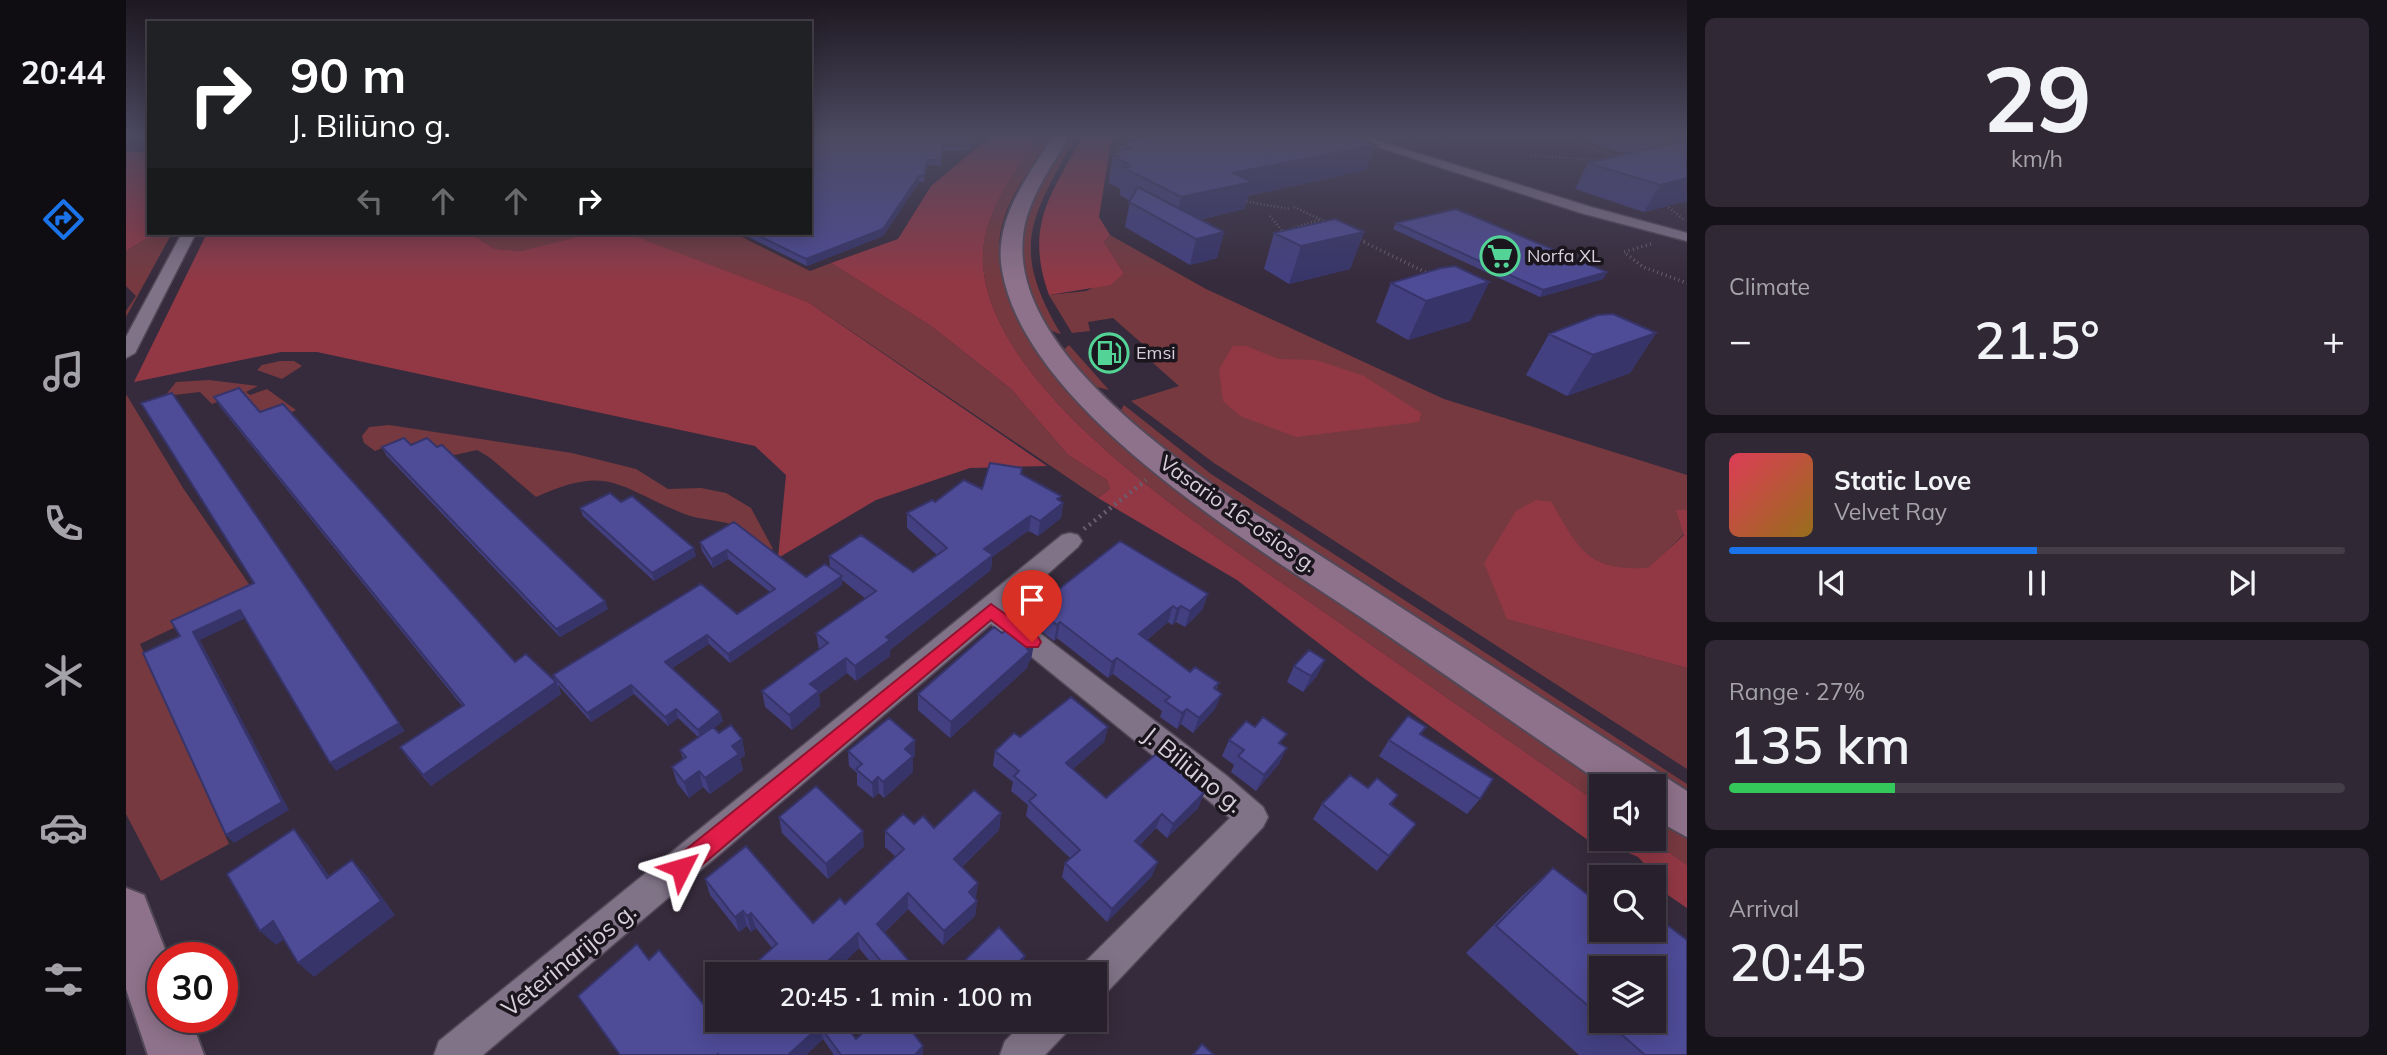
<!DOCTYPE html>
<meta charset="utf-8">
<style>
:root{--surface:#28202d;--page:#302835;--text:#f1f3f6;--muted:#a5a3aa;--line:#443e49;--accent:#1a73e8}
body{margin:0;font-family:Mulish,sans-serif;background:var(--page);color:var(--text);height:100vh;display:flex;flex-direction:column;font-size:26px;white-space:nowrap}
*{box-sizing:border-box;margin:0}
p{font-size:23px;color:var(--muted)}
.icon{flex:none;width:38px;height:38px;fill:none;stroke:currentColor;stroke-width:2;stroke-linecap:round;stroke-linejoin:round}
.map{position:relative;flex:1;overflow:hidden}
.side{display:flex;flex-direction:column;gap:18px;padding:18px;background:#161219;width:700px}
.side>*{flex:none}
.banner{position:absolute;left:21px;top:21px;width:665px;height:214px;border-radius:0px;box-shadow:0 4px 18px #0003,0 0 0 2px var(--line);background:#202124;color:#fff;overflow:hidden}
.tools{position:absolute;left:1463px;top:774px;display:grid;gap:14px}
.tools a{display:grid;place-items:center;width:77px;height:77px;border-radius:0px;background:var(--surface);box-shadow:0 4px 18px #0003,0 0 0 2px var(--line);font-size:35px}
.speed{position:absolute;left:21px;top:942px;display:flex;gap:14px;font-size:35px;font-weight:700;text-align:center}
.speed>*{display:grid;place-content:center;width:91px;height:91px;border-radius:50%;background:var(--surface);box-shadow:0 4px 18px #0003,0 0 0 2px var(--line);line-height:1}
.speed .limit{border:10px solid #d22;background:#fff;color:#111}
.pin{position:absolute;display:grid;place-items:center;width:60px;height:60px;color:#fff;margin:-72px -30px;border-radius:50% 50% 50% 0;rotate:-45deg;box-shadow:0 0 7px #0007}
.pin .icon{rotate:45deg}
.me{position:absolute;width:77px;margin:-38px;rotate:50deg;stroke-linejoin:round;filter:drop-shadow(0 0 5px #0008)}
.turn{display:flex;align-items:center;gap:24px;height:147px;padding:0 28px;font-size:32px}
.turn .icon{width:91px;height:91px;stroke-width:2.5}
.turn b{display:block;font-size:49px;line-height:60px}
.lanes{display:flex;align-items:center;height:66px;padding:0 28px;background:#0003;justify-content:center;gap:35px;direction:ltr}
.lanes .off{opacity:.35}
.big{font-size:52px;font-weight:600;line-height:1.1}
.side .widget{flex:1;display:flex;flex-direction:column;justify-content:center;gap:10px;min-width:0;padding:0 24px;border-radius:10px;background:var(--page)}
.side .dial{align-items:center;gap:0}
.dial b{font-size:91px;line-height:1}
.song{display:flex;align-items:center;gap:21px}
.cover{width:84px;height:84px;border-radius:10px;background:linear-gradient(135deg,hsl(350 70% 55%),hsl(40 70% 35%))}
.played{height:7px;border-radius:4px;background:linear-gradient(90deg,var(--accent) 50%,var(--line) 50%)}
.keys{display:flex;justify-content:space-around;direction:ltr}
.heat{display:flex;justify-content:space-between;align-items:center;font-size:38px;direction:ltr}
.charge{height:10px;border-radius:5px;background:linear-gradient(90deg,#34c759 27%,var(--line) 0)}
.trip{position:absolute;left:579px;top:962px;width:402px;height:70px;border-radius:0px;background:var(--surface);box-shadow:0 4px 18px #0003,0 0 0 2px var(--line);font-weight:600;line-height:70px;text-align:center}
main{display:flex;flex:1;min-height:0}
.dock{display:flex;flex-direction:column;width:126px;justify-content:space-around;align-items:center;background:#100d12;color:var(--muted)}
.dock .icon{width:49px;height:49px}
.dock .current{color:var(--accent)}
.dock b{font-size:32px;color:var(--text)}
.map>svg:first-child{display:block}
.green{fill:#76393f}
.forest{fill:#923845}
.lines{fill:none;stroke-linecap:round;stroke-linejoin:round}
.minor-casing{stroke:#524857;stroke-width:3}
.secondary-casing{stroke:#524857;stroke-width:4}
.path-far2{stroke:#685e6d;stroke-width:2.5;stroke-dasharray:1 2.5;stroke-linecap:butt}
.path-far1{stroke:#685e6d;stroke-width:3.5;stroke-dasharray:1 3.5;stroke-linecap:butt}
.path{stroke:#685e6d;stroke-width:4.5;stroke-dasharray:2 4.5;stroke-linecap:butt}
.minor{fill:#807387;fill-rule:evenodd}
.secondary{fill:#8e728b;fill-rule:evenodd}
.wall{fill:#434082;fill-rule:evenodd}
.shaded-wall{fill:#37346a}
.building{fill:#4e4b97;stroke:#37346a;stroke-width:2}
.route{fill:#e11d48;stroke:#92132f;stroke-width:2}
.labels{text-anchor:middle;stroke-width:7;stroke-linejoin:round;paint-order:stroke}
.far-poi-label{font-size:18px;fill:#d7d0db;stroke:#1b161e;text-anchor:start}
.street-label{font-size:21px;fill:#d7d0db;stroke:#1b161e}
.near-street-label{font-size:24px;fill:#d7d0db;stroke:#1b161e}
</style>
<main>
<nav class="dock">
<b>20:44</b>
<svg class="icon current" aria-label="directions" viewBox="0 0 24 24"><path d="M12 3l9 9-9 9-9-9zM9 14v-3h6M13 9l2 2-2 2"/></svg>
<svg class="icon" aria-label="music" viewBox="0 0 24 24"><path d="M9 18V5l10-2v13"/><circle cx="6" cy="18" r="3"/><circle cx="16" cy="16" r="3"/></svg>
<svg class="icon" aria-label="phone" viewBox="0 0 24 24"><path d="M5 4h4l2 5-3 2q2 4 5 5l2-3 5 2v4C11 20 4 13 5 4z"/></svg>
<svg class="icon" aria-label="climate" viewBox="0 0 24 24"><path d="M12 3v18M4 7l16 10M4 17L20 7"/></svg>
<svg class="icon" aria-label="car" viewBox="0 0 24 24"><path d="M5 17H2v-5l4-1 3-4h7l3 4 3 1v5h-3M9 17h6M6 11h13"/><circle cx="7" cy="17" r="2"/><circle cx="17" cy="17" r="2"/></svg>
<svg class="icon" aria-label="filters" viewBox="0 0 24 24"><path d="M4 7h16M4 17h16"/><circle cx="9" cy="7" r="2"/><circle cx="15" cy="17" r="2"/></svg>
</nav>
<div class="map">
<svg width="1561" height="1055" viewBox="0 0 1561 1055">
<rect width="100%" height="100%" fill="#362b3c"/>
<path class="green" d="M913,135H927C911,161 887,189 878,218C858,278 901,340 938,382L1488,786H1475V805C1388,744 1301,684 1214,623C1110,549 878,409 858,274C850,221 886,177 913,135Z
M946,135H951C906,217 882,245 935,334C920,331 918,321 911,308C884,257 896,218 923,172C931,160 937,146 946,135Z
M46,233L0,317V311L10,296L0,286V251L20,239Z
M344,233H481L396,251L369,249Z
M484,233H608L684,271L705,263L805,326L885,389L942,455L981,480L984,489L972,498L682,302L505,236Z
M984,235L1080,289L1318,399L1561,475V510H1551L1558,534L1522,569C1462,570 1453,551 1426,502L1382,619L1561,668V769L1088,463L1005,401L1053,386L1027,363L1021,348L987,318L962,322L964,331L946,333L923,295L960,291L998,273L978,242Z
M943,345L983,390L967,386L936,351Z
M154,361H168L176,366L156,379L131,370L136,365Z
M83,380L132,386L120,392L124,395L141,389L170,410L141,424L108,396L86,404L74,392L39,396L50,382Z
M0,394L57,488L127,590L14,644L103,844L35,881L0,814Z
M998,405L1085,474L1561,784V797L1069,473L997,415L995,410Z
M263,425L446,453L510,469L542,489L575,488L600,493L625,508L647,549L642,551C633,544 623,532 613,527C595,519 574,521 556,513C491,486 482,464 410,497L363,457L351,450L324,456L289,453L270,442L249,451L238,443L236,436L243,427Z
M1528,812L1561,835V865L1523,838H1528Z"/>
<path class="forest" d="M866,135H913C886,177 850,221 858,274C878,409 1110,549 1214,623C1301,684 1388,744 1475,805V838H1523L1561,865V908L1533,889L1526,872L1512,857L1489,847L1477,851L1235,676L1111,580L972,498L984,489L981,480L942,455L885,389L805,326L705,263L772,239L805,186Z
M957,135H986L973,217L984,235L978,242L998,273L985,285L923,295C898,225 925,195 957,135Z
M0,151L23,153V233H45L20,239L0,251Z
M81,233H344L369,249L396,251L464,234L505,235L682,302L921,466L844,468L750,500L652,558L660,475L629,446L191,352H155L8,382Z
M1107,346H1120L1153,359L1190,360L1238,376L1295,413L1293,422L1170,437L1114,416L1097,401L1093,369Z
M1410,500L1426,502C1453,550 1462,571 1522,568L1558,535L1550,510H1561V668L1381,619L1358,563L1390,511Z"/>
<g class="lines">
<g class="minor-casing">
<path id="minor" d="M1215,135H1233L1465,207L1561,233V241L1455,213Z
M56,233H70L9,353L0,358V337Z
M944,533L952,535L956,541L952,547L882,609L1101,776L1137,807L1142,817L1137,827L983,990L970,995V975H953L957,964L1104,818L865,624L357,1055H308L313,1041L936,535Z
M900,1020H946L940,1033L919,1055H874L879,1041Z"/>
</g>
<g class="secondary-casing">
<path id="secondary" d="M928,135H944C926,166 901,199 897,236C885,343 1033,447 1109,501L1561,791V837L1528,819V786H1480C1401,732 1323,677 1245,624C1133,548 900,412 876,270C867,219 903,175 928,135Z
M0,888L18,895L42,957H37V1017H64L78,1055H22L0,989Z"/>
</g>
<path class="path-far2" d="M1453,135L1457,146L1495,158
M1405,156L1481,160
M1117,201L1164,209
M1540,205L1557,219
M1168,207L1202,223
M1144,216L1159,234
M1165,229L1193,220
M1231,238L1238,241"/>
<path class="path-far1" d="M1234,240L1305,275
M1525,244L1498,252L1517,267L1561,283"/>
<path class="path" d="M958,529L1020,480"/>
<use href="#minor" class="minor"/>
<use href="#secondary" class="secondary"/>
</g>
<path class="wall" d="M684,135H858V140H845L844,151H817L815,166L802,165L798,182H793L757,236L681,266L614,233H684Z
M995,135H1224L1250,145L1240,170L1122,196L1118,209L1073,220L1098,232L1091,258L1064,265L999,227L1004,201L994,195V189L983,183V180L987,154L991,153V151H993L995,143L1006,140Z
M1263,135H1325L1321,143L1314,140L1285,143Z
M1441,135H1561V201L1518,212L1449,189L1462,163L1501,154Z
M1270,223L1481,272L1477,279L1414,297L1267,229Z
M1238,232L1224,269L1163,284L1138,269L1148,233Z
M1363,282L1344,321L1282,340L1250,322L1265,283Z
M1530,333L1504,373L1441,396L1400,375L1423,334Z
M88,397L134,412L389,662L429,681L427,675L611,614L644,592L602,559L587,568L576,551L574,542L608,522L680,577L704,567L703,556L787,572L811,555L781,528V513L809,502L856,489L896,468V474L937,503L935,518L912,536L903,531L899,533L866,557L865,570L764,650V656L730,681L721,673L693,694L694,706L666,730L639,707L636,691L693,649L690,633L740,599L716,580V585L604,663L583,644L546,668L597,721L588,728L593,733L616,739L619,755L614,759L617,770L584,794L577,787L563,798L551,783L546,767L557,759L554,750L572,737L552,718L542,726L508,694L465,722L432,685L435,694L305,786L282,759L274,747L336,706L95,408Z
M285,445L482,609L434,637L260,455L256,447Z
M495,502L570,556L528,581L457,516L454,508Z
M1082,594L1076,610L1059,627L1050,622L1046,625L1042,622L1021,640L1064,672L1093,683L1090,690L1089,709L1067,733L1055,724L1051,729L1034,717L1036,711L987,674L982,678L931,638L928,641L906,624L909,608Z
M905,660L902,663L901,668L824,738L792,710V694Z
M1168,666L1191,676L1177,692L1161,682Z
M982,727L978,742L947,769L980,798L1065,783L1078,793L1072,808L1041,838L1030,828L1014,845L1026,876L981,922L936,877L939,863L944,858L900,816L902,805L885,791L887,782L867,766L869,751L894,737Z
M1300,727L1295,734L1354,799L1341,814L1253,756L1263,740Z
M789,740V756L787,758V772L758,798L753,793L747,798L731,785V773L723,766L722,751Z
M1103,740L1155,745L1153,764L1130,791L1105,772L1108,765L1096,756Z
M1242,788L1272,795L1265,805L1290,824L1251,871L1187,819L1196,804Z
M875,813L873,830L836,867L851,901L849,916L817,945L782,909L758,933L784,962V975H755L733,948L705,975H616L646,948L630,928L625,932L621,926L613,932L584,895L579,879L687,923L719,904L770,857L759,847V831L788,824L808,828Z
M653,817L738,846L702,879L656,833Z
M1427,868L1464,896L1475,887V929L1561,1055H1453L1340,953L1396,896ZM1475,968L1528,1020H1475Z
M523,960L579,1006L716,1020L730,1039L769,1028L797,1055H708L697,1039L680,1055H494Z"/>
<path class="shaded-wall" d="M1288,135H1316L1314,140L1285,143Z
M1250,145L1240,170L1122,196L1118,209L1048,225L1055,197L1107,173Z
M793,176V182L757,236L681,266L680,259Z
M1561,178V201L1518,212L1534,185Z
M1098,232L1091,258L1064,265L1070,239Z
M1238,232L1224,269L1163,284L1175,246Z
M1481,272L1477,279L1414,297L1417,290Z
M1363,282L1344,321L1282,340L1300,301Z
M1530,333L1504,373L1441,396L1467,355Z
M935,496L933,506L937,503L935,518L912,536L914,521L931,499Z
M905,516L903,531L899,533L866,557L865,570L764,650V656L730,681L729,666L858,549L901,518Z
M568,548L570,556L528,581L526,573Z
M601,550L602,559L587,568L585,559Z
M716,576V585L604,663L602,654Z
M1082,594L1076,610L1059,627L1064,611Z
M479,601L482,609L434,637L430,629Z
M1047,606L1042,622L1008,650L1013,634Z
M1055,606L1050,622L1046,625L1051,609Z
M114,610L120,618L74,640L163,810L108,843L100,835L67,632Z
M934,622L931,638L928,641L931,625Z
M581,635L583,644L542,671L539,662Z
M908,644L905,660L902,663L901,668L824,738L825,722Z
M720,658L721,673L693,694L694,706L666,730L663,715L684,684Z
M991,658L987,674L982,678L986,662Z
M1199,660L1191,676L1177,692L1185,676Z
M430,682L435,694L305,786L297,775Z
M505,685L508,694L465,722L461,713Z
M1096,694L1089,709L1067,733L1073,718Z
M550,709L552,718L542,726L539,717Z
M1061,709L1055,724L1051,729L1056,713Z
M594,712L597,721L574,739L572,730Z
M273,723L279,731L210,771L204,763Z
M982,727L978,742L936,778L940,763Z
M616,739L619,755L614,759L617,770L584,794L579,778L606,746Z
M789,740V756L787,758V772L758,798L757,782L779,749Z
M1161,748L1153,764L1130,791L1138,775Z
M573,771L577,787L563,798L558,782Z
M752,777L753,793L747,798L746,783Z
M1078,793L1072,808L1041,838L1047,824Z
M875,813L873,830L827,875L828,859Z
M1036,814L1030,828L1004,855L1009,841Z
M1290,824L1278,839L1251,871L1263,856Z
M168,829L182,845L215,893L201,878Z
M737,831L738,846L702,879L700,864Z
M226,860L240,875L269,915L188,977L172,963Z
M1032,862L1026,876L981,922L986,909Z
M852,883L850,898L841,907L843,892Z
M782,893V909L751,939V924Z
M851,901L849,916L817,945L818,931Z
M617,911L621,926L613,932L609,917Z
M625,913L630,928L625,932L621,916Z
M147,921L163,936L150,945L134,931Z
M732,933L733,948L705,975H687Z
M899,956L896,970L890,975H879Z
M784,962V975H770Z
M694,1026L697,1039L680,1055H662Z
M797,1046V1055H789Z"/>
<path class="building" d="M684,135H846L845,146L817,145L815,160H802L798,176H793L757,229L680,259L627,233H684Z
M1015,135H1224L1250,145L1107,173L1126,182L1055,197L998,168L1003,167L998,165L1002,164L988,157L992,156L987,154L993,152L991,151L1005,148L995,143L1020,137Z
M1535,135H1561V178L1534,185L1462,163L1556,141Z
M1012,187L1098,232L1070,239L1003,202Z
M1330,209L1481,272L1417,290L1270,223Z
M1209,219L1238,232L1175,246L1148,233Z
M1329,266L1363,282L1300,301L1265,283L1315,268Z
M1487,314L1530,333L1467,355L1423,334L1472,315Z
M113,388L134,412L157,404L389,662L400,654L430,682L297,775L274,747L338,705L88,397Z
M46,393L273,723L204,763L114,610L67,632L156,802L100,835L17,653L54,636L45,621L128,583L15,403Z
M278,438L285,445L301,438L311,447L316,445L479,601L430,629L256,447Z
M864,463L896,468L895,474L935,496L931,499L937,503L914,521L905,516L901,518L858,549L867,555L760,637L764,640L729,666L720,658L684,684L693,691L663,715L636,691L702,643L690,633L750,591L703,556L735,535L787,572L821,548L781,513L806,500L809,502L838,480L856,489Z
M484,493L495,502L506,496L568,548L526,573L454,508Z
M608,522L680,577L699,564L716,576L602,654L581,635L539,662L594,712L572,730L550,709L539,717L505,685L461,713L427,675L575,584L611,614L649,589L601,550L585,559L574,542Z
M994,541L1082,594L1064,611L1055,606L1051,609L1047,606L1013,634L1064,672L1069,667L1093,683L1088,688L1096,694L1073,718L1061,709L1056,713L1039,701L1044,697L991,658L986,662L934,622L931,625L909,608Z
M886,626L908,644L901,649L904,651L825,722L792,694L868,627L876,633Z
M1183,650L1199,660L1185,676L1168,666Z
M945,697L982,727L940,763L980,798L1030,754L1040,762L1044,758L1068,777L1064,781L1078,793L1047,824L1036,814L1009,841L1032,862L986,909L939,863L954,850L903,801L910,795L888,776L893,771L869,751L888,733L894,737Z
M1282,716L1300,727L1294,734L1367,779L1354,799L1263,740Z
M1137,717L1161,734L1153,743L1161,748L1138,775L1112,756L1118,750L1103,740L1120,721L1129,727Z
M763,718L789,740L779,749L787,756L757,782L752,777L746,783L730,769L736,764L722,751Z
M605,725L616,739L606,746L613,754L579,778L573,771L558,782L546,767L560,757L554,750L587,727L593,733Z
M1224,775L1242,788L1251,778L1272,795L1264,804L1290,824L1263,856L1196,804Z
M690,786L737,831L700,864L653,817Z
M848,790L875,813L828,859L852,883L843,892L851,901L818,931L782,893L751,924L784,962L770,975H766L732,933L687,975H616L651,944L625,913L621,916L617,911L609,917L579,879L620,846L687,923L714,898L719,904L778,849L759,831L777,814L788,824L797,816L808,828Z
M168,829L201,878L226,860L255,901L172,963L147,921L134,931L101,874Z
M1427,868L1466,898L1475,888V929H1528V915L1561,940V1055H1519L1479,1020H1528V968H1475V1017L1370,926Z
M873,927L899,956L879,975H824Z
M511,944L523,960L533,950L579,1006L592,995V1020H716L730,1039L751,1020H762L769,1028L777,1020L797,1046L789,1055H715L694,1026L662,1055H592V1054L590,1055H494L452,996Z
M1076,1044L1088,1055H1067Z"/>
<linearGradient id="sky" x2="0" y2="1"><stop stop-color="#1e1821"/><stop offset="0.48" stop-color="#4c4a61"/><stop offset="1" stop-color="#4c4a61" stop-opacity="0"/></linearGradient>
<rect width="1561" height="283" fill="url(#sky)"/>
<path class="route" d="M865,604L912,637L915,642L912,647H900L865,620L563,876L555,879L547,876L543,868L547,860Z"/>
<defs>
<g id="supermarket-ring" transform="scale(2.0125)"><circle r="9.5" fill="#1b161e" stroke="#53d396" stroke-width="1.5"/><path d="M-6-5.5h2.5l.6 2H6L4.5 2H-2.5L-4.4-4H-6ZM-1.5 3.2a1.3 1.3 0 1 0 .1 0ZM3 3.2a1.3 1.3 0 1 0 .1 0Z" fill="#53d396"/></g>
<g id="fuel-ring" transform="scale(2.0125)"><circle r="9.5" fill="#1b161e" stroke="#53d396" stroke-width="1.5"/><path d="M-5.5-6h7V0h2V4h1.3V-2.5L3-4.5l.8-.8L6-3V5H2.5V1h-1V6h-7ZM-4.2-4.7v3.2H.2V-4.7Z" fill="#53d396"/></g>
</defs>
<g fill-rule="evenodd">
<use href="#supermarket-ring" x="1374" y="256"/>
<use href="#fuel-ring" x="983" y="353"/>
</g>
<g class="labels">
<g class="far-poi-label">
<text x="1401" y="262">Norfa XL</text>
<text x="1010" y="359">Emsi</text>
</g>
<g class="street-label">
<text transform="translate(1112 514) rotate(35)" y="7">Vasario 16-osios g.</text>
</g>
<g class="near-street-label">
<text transform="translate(1067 770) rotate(39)" y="8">J. Biliūno g.</text>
<text transform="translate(443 960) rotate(-39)" y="8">Veterinarijos g.</text>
</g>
</g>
</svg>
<div class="tools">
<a><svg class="icon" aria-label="sound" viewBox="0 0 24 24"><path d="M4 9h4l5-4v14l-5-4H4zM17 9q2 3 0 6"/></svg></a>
<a><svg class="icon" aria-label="search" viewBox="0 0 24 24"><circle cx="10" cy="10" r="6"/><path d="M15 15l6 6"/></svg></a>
<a><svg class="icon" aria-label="layers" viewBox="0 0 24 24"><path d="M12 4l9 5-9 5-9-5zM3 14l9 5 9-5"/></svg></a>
</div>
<div class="speed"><div class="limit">30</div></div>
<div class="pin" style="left:906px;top:642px;background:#d93025"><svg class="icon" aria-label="arrive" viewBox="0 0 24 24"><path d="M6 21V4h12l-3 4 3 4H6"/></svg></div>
<svg class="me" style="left:555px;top:868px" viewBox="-20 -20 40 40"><path d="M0-17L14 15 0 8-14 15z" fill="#e11d48" stroke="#fff" stroke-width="4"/></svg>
<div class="trip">20:45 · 1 min · 100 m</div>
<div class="banner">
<div class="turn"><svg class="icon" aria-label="right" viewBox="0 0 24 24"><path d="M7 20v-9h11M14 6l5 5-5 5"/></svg><div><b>90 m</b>J. Biliūno g.</div></div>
<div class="lanes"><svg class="icon off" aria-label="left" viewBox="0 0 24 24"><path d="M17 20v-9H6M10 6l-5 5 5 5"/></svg><svg class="icon off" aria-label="ahead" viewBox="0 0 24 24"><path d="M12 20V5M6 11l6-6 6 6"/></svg><svg class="icon off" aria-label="ahead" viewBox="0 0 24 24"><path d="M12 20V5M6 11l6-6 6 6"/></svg><svg class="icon" aria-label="right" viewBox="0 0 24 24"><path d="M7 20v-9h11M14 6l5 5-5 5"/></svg></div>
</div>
</div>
<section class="side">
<div class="widget dial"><b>29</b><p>km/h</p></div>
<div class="widget"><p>Climate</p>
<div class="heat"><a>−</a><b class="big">21.5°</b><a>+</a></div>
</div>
<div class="widget">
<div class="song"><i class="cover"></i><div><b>Static Love</b><p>Velvet Ray</p></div></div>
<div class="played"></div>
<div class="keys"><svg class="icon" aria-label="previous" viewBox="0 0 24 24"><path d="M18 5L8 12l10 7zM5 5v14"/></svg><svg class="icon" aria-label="pause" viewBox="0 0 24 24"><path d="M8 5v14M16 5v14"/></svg><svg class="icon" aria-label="next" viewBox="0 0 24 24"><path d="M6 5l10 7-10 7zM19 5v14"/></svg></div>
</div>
<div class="widget"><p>Range · 27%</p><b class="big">135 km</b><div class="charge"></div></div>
<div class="widget"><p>Arrival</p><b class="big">20:45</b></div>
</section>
</main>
